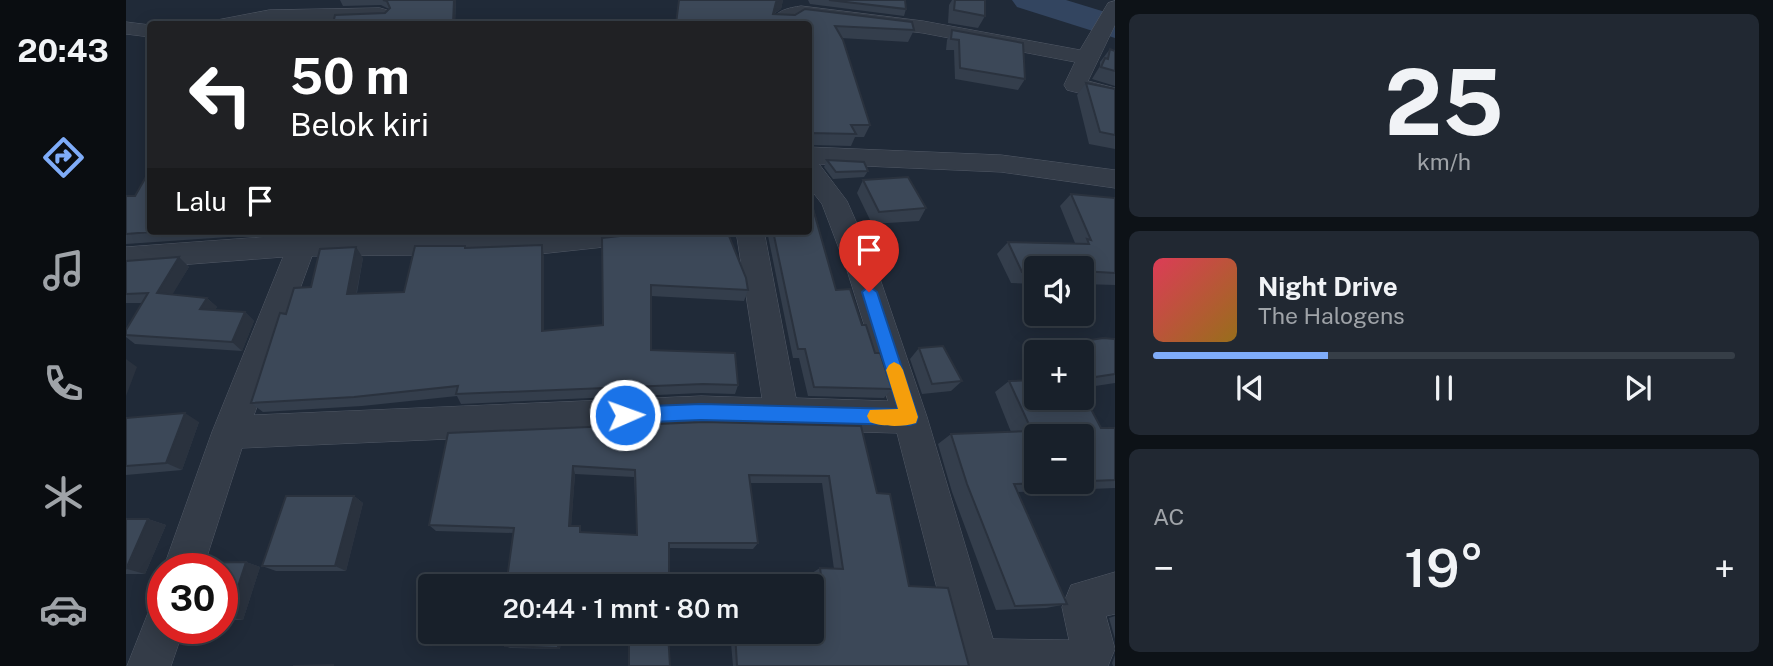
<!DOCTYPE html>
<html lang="id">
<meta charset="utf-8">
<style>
:root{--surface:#18202a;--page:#212832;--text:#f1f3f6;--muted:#9fa3a8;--line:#363e47;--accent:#7facf9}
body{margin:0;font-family:"Public Sans",sans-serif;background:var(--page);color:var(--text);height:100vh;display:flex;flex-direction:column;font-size:26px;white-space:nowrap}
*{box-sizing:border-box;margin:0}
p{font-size:23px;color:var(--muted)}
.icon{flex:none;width:38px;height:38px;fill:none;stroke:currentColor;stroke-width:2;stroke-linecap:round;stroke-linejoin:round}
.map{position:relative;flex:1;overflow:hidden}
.panel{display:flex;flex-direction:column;gap:14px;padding:14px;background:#0d1217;width:658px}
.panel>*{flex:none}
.top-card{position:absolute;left:21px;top:21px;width:665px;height:214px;border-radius:7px;box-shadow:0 4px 18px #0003,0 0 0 2px var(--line);background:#202124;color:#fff;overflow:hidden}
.fabs{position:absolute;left:898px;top:256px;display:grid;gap:14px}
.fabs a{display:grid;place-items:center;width:70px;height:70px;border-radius:7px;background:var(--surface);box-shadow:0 4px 18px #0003,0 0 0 2px var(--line);font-size:35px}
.speed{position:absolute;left:21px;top:553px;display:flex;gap:14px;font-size:35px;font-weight:700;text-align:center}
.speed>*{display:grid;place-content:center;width:91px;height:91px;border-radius:50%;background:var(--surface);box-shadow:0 4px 18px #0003,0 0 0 2px var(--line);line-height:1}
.speed .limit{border:10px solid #d22;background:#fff;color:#111}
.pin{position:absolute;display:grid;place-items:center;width:60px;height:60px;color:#fff;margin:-72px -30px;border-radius:50% 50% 50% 0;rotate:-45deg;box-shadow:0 0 7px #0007}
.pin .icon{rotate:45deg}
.me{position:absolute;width:77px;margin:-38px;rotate:88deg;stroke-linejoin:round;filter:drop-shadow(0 0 5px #0008)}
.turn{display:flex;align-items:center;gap:24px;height:147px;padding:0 28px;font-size:32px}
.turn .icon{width:91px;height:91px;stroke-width:2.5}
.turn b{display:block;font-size:49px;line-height:60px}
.then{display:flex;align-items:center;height:66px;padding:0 28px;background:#0003;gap:14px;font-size:26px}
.big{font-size:52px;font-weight:600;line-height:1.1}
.panel .widget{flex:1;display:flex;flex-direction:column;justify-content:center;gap:10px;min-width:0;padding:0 24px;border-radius:10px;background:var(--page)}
.panel .dial{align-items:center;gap:0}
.dial b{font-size:91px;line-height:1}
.song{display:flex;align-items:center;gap:21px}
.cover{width:84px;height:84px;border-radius:10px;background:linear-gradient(135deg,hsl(350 70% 55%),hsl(40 70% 35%))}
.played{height:7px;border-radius:4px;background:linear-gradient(90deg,var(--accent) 30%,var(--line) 30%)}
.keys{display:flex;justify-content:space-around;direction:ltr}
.heat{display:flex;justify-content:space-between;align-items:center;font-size:38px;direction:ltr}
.trip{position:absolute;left:292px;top:574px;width:406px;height:70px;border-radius:7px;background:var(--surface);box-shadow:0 4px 18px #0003,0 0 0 2px var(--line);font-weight:600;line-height:70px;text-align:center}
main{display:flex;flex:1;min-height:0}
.menu{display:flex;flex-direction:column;width:126px;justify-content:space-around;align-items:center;background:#0a0d11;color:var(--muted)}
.menu .icon{width:49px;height:49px}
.menu .active{color:var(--accent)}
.menu b{font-size:32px;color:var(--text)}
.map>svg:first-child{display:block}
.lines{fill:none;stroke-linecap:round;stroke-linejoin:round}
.river{fill:#334560;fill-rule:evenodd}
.minor-casing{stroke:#515966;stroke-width:1}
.minor{fill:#343c48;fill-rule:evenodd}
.wall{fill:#343e4c;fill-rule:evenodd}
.shaded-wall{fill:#2a323e}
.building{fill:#3c4858;stroke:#2a323e;stroke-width:2;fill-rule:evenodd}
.route{fill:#1a73e8;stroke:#114b97;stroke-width:2}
.slow{fill:#f59e0b}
</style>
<main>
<nav class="menu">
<b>20:43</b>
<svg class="icon active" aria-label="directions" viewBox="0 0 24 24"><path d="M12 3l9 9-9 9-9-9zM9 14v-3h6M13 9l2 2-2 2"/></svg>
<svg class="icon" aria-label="music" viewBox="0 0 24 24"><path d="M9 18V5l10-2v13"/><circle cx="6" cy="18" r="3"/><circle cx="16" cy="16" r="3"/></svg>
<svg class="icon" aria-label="phone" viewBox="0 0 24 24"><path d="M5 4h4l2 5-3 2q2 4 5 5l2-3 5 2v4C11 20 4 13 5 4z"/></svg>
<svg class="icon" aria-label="climate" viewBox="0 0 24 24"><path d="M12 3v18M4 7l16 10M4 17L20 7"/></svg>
<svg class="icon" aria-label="car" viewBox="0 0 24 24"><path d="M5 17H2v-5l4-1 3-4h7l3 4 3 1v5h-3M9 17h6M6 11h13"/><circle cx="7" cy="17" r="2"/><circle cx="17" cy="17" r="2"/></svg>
</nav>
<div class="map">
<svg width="989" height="666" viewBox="0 0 989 666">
<rect width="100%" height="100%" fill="#202a38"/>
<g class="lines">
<path class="river" d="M886,0H940L989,15V38L891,7Z"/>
<g class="minor-casing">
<path id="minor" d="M989,1V25L962,81L989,88V102L941,90L938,85L949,62L797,33L675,18L666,24H646C648,10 663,8 675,6L797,21L954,50L982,3Z
M254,8L261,10L264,14L261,18L88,24L91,20L143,10Z
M0,22L24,25V37L0,34Z
M682,147L875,155L989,170V188L875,172L693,164L721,201L750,267L801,417L867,639L943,640L936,607L945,585L989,572V614L980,616L989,649L982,666H831L771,433L575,428L116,448L77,569H37L86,432L157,257L0,269V247L165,235L167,231H195L194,234L548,231L544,238L534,241L413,254L186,256L128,415L575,396L636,398L610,231H638L670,398L762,401L720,267L696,204L682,186Z
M37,607V628H58L45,666H1L22,613Z"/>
</g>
<use href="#minor" class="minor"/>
</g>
<path class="wall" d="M214,0H330L329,24L259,13L263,9L255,5L217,6Z
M553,0H657L655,9L648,14L788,30L782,42L715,38L744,125L738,137H729L725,146L684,145V168L682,171V24Z
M682,0H779L780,9L778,16L684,4Z
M826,0H859V16L852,28L822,23L823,5Z
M826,30L899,79L892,90L829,79L828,50H820L821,40Z
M984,49L989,51V86L966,79L974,66V62Z
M960,83L989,89V149L963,144L951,95Z
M701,160L742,171L738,177L707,179L698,167Z
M682,178L686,189L684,195L710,290L736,325L766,389L758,398L682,396L673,358H667L641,231H682Z
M737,180L800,208L793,221L746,224L731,193Z
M945,194L989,198V285L956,284V268H910V284L885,283L871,254L882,242L949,243L934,206Z
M0,196L24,231H118L117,236L0,244Z
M476,238L622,290L618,301L525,296V350L612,385L609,394L575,393L335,404L331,396L236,406L137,412L125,403L160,314L185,287L237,258L231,293L278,292L340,248L418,256V331L477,325Z
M53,257L63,267L46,294L81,298L91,307L89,310L119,312L128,321L116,351L9,344L0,337V330L16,303H0V261Z
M989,339V383L956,388V352H918L925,346Z
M793,348L836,381L825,391L796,394L784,359Z
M883,381L975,428H989V488L892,492L941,604L920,608L870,610L826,492L812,444L825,434L885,432L869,392Z
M0,418L73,422L56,470L0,475Z
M578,422L751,493L783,586L843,666H844H607L604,632H686L690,598L686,573L694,568L708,569L696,483H624L632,543L627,549L543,548V582L542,586H501V584L453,581L452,586H380L388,533L310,531L303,525L322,433ZM449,474L508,477L511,535L456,532L445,526Z
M228,496L237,503L220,571H150L136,566Z
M0,519H22L40,525L19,574H0Z
M120,562L134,567L117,620H96V569L61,567Z
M989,616V639L983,618Z
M436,632L434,649L384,648L379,646Z
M989,655V666H987L986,663Z"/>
<path class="shaded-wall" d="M328,0H330L329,24H327Z
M653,0H657L655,9L647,14L650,2Z
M416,245L418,256V341L416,331Z
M230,247L237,258L228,305L221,294Z
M53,257L63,267L42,302L31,293Z
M81,298L91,307L84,319L74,309Z
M119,312L128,321L116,351L106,342Z
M0,359L11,367L0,396Z
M59,413L73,422L56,470L40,463Z
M447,466L449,474L445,531L443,526Z
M228,496L237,503L220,571L209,566Z
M22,519L40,525L19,574L1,569Z
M120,562L134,567L117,620L102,617Z
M433,632H436L434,649L432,648Z"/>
<path class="building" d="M257,0H328L327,24H207L209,15L259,13L264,8L261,1Z
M553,0H653L650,2L647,14L669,15L679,9L786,22L788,30L709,26L717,40L744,125H725L730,134L684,133V168H682V24H550Z
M703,0H779L780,9Z
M829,0H859V16L828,10Z
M826,30L897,43L899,79L834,68L833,40L825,39Z
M984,49L989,51V71L975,67L979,58L982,59Z
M960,83L989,89V135L974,132Z
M701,160L738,162L742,171L710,172Z
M24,170V231H37L0,234V196H9Z
M782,177L800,208L753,212L737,180Z
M682,178L686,189H682Z
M682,191L710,290L724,289L736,325H740L749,353H754L766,389L688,387L679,349H672L647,231H682Z
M945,194L989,198V273L956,271V268H910V272H896L882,242L963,244L961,239L965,240Z
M538,231H601L620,278L622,290L525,285V350L609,353L612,385L577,384L330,394L332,386L228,397L125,403L154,313L160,314L168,288L185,287L194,249L230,247L221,294L278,292L289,246H339V248L416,245V331L477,325L476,238Z
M53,257L31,293L81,298L74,309L119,312L106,342L0,335V330L22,293L0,294V261Z
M977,338L989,339V374L956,379V352H929L925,346Z
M817,346L836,381L806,384L793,348Z
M910,380V397H956V392L975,428H989V480L888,484L941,604L889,606L841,484L825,434L906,431L883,381ZM910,436H956V481H910Z
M59,413L40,463L0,466V418Z
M578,422L735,426L751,493L764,494L783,586L822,588L843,666H844H611L609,632H686V598H698L694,568L717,569L703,476L623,475L632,543H543V582H540V586H502V580L451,577L450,586H380L388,528L303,525L322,433ZM447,466L509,470L511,535L454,532V526H443Z
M160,496H228L209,566H136Z
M0,519H22L0,569Z
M120,562L102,617H96V569H48L49,567H61L64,563Z
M37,597V618H28Z
M381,632H433L432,648L379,646Z
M503,632H542L544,666H503Z
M207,665V666H167Z"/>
<path class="route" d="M743,286L751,292L792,417L790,423L784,425L575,420L499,423L493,420L490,415L493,409L499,407L575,404L772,409L736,292Z"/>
<path class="slow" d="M768,362L774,365L777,370L792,417L790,423C778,427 756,427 744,422L741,416L744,410L772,409L760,370L763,365Z"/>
</svg>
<div class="fabs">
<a><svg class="icon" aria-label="sound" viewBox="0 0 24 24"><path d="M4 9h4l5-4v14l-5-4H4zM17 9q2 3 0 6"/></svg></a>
<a>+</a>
<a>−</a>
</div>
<div class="speed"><div class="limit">30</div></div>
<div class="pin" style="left:743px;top:292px;background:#d93025"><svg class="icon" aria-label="arrive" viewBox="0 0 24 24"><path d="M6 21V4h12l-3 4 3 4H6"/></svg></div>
<svg class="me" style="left:499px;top:415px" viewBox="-20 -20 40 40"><circle r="17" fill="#1a73e8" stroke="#fff" stroke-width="3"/><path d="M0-11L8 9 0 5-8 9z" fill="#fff"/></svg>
<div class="trip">20:44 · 1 mnt · 80 m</div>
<div class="top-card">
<div class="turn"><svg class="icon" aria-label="left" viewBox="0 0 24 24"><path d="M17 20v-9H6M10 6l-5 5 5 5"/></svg><div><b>50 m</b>Belok kiri</div></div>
<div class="then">Lalu<svg class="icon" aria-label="arrive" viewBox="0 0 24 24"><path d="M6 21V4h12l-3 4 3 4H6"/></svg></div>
</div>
</div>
<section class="panel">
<div class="widget dial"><b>25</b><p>km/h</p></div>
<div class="widget">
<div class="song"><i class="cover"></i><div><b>Night Drive</b><p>The Halogens</p></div></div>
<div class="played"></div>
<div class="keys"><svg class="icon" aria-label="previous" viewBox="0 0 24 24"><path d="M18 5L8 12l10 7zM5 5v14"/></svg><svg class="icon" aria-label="pause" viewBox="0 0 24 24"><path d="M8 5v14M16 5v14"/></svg><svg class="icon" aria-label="next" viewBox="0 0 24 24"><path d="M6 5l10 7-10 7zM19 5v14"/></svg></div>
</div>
<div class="widget"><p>AC</p>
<div class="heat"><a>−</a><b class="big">19°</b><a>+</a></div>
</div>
</section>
</main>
